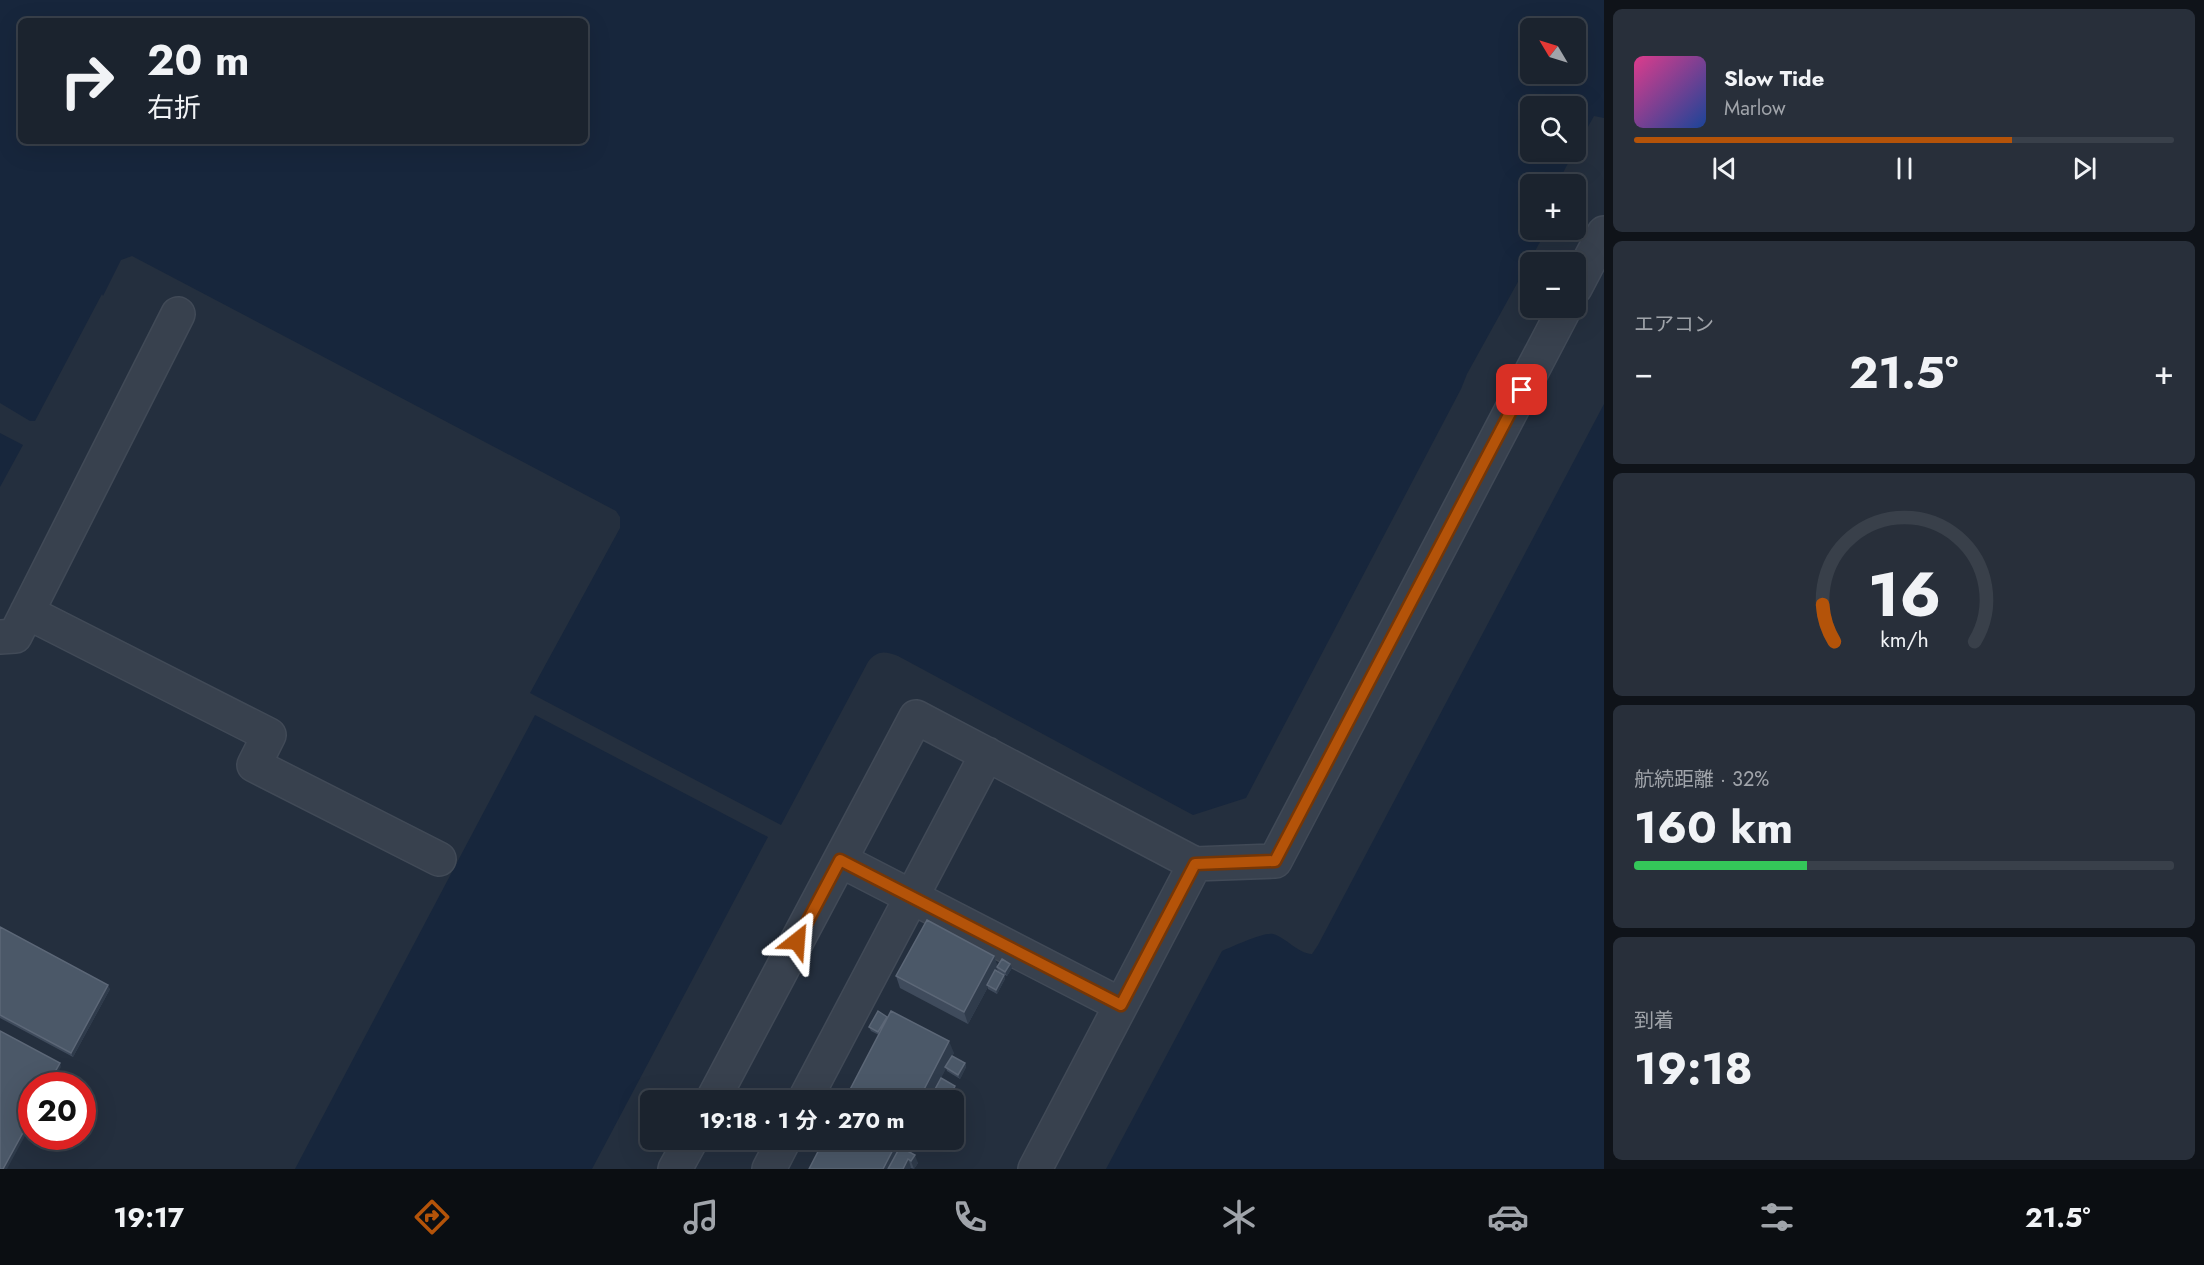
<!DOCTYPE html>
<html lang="ja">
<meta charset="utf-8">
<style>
:root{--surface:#1b232e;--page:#282f3a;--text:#f1f3f6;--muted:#a0a4aa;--line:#39404a;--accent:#b45309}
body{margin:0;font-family:Jost,"Noto Sans JP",sans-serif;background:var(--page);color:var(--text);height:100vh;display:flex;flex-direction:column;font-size:22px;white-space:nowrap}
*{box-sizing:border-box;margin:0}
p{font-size:20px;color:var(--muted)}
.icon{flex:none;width:33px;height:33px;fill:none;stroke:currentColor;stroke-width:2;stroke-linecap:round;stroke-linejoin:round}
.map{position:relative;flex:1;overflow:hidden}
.drawer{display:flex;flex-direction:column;gap:9px;padding:9px;background:#0f1319;width:600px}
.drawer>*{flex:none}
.guide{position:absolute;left:18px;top:18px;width:570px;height:126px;border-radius:9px;box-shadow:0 6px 24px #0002,0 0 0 2px var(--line);background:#1b232e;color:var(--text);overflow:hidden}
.needle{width:39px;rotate:308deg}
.tools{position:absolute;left:1520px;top:18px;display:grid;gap:12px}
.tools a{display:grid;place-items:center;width:66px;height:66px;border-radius:9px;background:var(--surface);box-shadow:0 6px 24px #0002,0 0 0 2px var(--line);font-size:30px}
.speed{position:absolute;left:18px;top:1072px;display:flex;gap:12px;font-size:30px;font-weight:700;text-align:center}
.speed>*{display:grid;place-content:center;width:78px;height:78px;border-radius:50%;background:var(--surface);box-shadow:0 6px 24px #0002,0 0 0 2px var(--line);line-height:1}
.speed .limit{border:9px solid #d22;background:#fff;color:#111}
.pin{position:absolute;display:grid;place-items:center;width:51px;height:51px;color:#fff;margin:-26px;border-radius:12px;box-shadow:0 3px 9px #0006}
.me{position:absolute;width:66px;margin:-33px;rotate:28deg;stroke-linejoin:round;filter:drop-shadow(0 0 4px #0008)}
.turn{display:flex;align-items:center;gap:21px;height:126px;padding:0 30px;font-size:27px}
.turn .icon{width:78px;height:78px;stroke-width:2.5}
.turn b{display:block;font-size:42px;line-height:51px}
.big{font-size:45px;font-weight:700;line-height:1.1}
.drawer .tile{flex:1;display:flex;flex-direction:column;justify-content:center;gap:9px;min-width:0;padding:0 21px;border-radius:9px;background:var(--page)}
.drawer .dial{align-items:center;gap:0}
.dial svg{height:156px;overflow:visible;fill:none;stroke:var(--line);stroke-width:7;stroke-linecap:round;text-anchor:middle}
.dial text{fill:var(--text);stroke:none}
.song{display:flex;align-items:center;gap:18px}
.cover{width:72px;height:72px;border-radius:9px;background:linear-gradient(135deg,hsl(330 70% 55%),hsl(220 70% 35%))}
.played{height:6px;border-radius:3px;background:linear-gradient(90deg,var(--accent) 70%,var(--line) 70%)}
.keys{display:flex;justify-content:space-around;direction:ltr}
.heat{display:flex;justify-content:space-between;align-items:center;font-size:33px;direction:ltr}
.charge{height:9px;border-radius:4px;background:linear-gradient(90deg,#34c759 32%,var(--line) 0)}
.trip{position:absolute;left:640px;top:1090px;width:324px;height:60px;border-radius:9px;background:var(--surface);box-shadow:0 6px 24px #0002,0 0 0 2px var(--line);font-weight:700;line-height:60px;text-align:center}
.tab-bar{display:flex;height:96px;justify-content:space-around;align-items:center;background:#0b0e12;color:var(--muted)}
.tab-bar .icon{width:42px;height:42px}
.tab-bar .selected{color:var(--accent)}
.tab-bar b{font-size:27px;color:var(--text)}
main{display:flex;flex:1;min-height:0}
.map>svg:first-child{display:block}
.water{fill:#17263c;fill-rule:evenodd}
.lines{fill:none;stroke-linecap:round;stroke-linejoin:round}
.minor-casing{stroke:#414a57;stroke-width:36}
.minor{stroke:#38414e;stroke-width:33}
.wall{fill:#3f4b5c}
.shaded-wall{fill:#2f3b4b}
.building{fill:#4b5868;stroke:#5c6777;stroke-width:1.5}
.route-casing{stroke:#753606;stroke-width:15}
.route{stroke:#b45309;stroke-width:10}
</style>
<main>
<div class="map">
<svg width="1604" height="1169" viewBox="0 0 1604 1169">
<rect width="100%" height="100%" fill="#242f3e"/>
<path class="water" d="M0,0H1604V118L1594,116L1575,150V106H1530V152H1574L1557,184H1530V230H1545V233L1467,374L1461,389L1246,798L1193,815L898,656C885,651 877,650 868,662L781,825L530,693L620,528V517L616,511L132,256L121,260L103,296L102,294L35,421H30L0,403ZM21,21H585V141H21ZM1530,28H1575V74H1530Z
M1604,404V1169H1106L1222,951C1232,947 1263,932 1273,934C1287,938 1297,953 1312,954L1318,945Z
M0,433L23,445L0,487Z
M535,715L768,837L592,1169H295Z"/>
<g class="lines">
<g class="minor-casing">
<path id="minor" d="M1575,288L1604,233
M27,612L269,735L254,765L439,859
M0,637L15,636L178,314
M840,860L1121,1005
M712,1101L916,717L1195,864L1275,861L1565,308
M804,1101L987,754
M675,1169L691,1140
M769,1169L784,1140
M1035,1169L1195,864"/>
</g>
<use href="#minor" class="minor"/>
</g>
<path class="wall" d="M0,927L110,989L73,1057L0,1018Z
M994,956L997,966L1012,968L1007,976L998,971L997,969L996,971L1004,975L1005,979L997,994L988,989V987L968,1024L900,988L896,976Z
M888,1018L954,1053L952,1056L965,1063L966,1067L960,1079L947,1071L946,1068L929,1101L879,1035L871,1031L869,1027Z
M956,1090L950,1101H941L935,1097L933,1093Z
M824,1140H908L904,1149L918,1163L914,1169Z
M919,1140H931L928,1146Z"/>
<path class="shaded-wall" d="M994,956L998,967H997V969L988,986L987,985L988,987L968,1024L964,1012Z
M1010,964L1012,968L1007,976L1005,972Z
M1004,975L1005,979L997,994L996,990Z
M108,985L110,989L73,1057L71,1053Z
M887,1017L888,1021L880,1036L878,1032Z
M949,1041L954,1053L929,1101H918Z
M60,1063L61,1067L51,1086H47Z
M965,1063L966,1067L960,1079L958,1075Z
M955,1086L956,1090L950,1101H947Z
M32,1116V1123L7,1169H3Z
M898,1140H908L893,1169H883Z
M927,1140H931L928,1146L927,1142Z
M915,1155L918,1163L914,1169L911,1161Z
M908,1159L911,1167L910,1169H903Z"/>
<path class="building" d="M927,920L994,956L964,1012L896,976Z
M0,927L108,985L71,1053L0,1015Z
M1002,959L1010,964L1005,972L997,967Z
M995,970L1004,975L996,990L987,985Z
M878,1011L887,1017L878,1032L869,1027Z
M891,1011L949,1041L918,1101H844Z
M0,1031L60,1063L47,1086H32V1116L3,1169H0Z
M952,1056L965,1063L958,1075L945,1067Z
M941,1078L955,1086L947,1101L933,1093Z
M933,1096L941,1101H931L930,1100Z
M824,1140H898L883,1169H809Z
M900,1147L915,1155L911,1161L908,1159L903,1169H888Z"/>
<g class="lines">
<g class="route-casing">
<path id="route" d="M797,941L840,860L1121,1005L1195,864L1275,861L1522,390"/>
</g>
<use href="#route" class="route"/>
</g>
</svg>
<div class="tools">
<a><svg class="needle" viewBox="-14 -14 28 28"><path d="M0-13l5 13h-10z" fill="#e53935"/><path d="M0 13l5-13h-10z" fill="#a0a4aa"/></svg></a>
<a><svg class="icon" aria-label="search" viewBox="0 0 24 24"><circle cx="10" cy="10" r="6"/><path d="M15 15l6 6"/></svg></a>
<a>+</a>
<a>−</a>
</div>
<div class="speed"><div class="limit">20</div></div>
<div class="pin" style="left:1522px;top:390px;background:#d93025"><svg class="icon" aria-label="arrive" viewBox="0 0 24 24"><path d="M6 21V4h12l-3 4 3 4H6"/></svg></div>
<svg class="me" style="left:797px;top:941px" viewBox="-20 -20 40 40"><path d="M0-17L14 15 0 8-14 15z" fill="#b45309" stroke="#fff" stroke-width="4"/></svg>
<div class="trip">19:18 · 1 分 · 270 m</div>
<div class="guide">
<div class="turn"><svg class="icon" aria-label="right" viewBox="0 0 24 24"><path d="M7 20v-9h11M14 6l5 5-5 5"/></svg><div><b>20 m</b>右折</div></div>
</div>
</div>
<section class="drawer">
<div class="tile">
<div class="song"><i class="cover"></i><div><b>Slow Tide</b><p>Marlow</p></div></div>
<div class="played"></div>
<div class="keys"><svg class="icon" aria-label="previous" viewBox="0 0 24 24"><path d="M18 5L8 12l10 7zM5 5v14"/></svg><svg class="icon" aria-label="pause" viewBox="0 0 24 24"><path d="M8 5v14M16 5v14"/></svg><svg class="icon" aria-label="next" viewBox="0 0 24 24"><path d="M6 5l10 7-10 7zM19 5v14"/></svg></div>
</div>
<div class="tile"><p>エアコン</p>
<div class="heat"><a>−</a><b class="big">21.5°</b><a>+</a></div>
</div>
<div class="tile dial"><svg viewBox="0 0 100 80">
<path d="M14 69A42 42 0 1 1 86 69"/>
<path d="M14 69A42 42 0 0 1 8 50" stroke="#b45309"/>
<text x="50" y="56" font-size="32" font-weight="700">16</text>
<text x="50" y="72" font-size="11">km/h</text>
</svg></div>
<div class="tile"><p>航続距離 · 32%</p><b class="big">160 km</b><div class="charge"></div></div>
<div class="tile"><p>到着</p><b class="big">19:18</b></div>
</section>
</main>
<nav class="tab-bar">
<b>19:17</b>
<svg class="icon selected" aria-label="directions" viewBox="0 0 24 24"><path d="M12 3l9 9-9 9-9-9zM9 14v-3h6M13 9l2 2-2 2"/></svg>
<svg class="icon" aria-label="music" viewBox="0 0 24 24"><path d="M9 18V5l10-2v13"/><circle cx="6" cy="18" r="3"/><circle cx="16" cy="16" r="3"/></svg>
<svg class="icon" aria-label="phone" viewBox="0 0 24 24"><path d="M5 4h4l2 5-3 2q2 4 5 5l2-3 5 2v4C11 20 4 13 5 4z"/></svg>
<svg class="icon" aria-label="climate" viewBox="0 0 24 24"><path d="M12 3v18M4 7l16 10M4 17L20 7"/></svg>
<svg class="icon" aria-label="car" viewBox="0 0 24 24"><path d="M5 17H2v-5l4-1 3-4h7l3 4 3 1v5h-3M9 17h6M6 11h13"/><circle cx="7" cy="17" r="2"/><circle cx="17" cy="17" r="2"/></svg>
<svg class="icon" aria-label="filters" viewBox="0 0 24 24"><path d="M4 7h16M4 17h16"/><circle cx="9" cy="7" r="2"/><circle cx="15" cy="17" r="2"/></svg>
<b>21.5°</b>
</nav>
